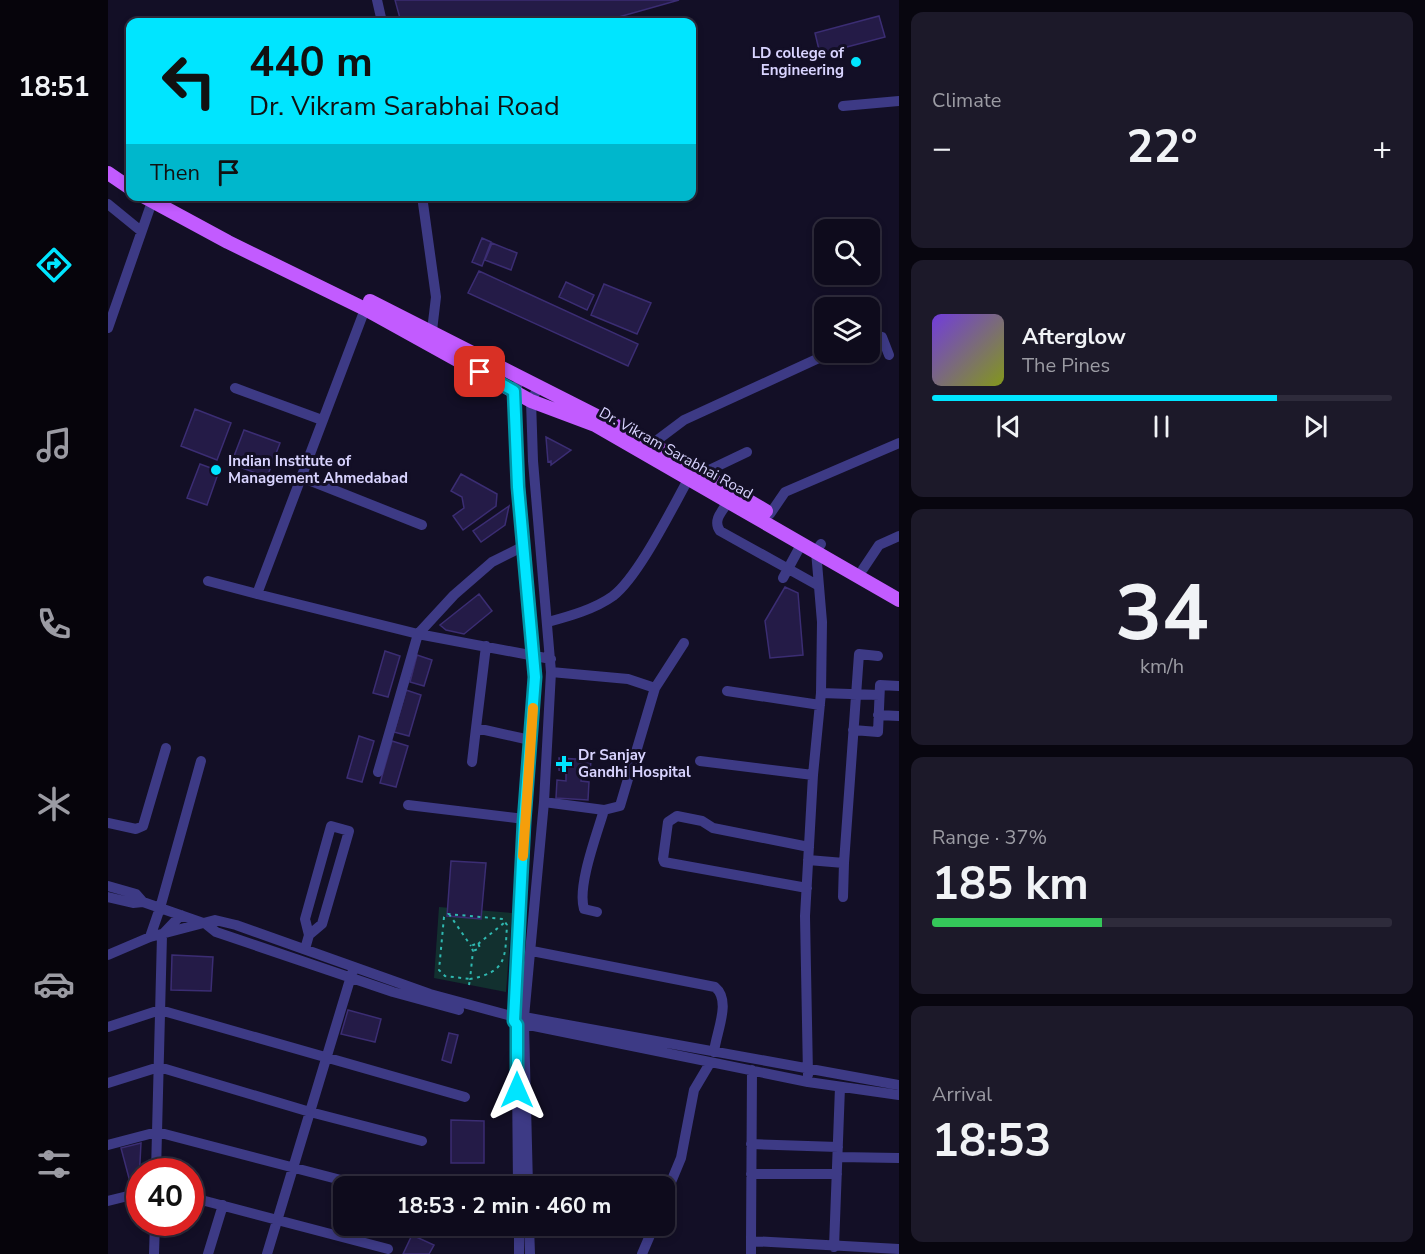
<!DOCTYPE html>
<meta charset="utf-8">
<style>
:root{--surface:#0e0b1c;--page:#1c1929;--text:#f1f3f6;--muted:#9b9ba3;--line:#2e2b3b;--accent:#00e5ff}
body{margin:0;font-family:"Nunito Sans",sans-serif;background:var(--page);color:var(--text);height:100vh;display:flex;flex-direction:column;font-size:22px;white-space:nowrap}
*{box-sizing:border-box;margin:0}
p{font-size:20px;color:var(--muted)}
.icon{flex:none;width:33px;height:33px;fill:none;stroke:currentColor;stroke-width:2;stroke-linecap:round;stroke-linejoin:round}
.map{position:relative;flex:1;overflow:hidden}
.drawer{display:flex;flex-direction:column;gap:12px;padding:12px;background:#08060f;width:526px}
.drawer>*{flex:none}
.guide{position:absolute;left:18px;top:18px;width:570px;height:183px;border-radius:12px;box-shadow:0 3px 9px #0003,0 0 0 2px var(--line);background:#00e5ff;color:#111;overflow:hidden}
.controls{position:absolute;left:706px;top:219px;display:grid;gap:12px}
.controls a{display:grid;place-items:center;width:66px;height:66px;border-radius:12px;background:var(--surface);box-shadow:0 3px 9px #0003,0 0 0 2px var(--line);font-size:30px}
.speed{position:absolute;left:18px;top:1158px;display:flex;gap:12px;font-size:30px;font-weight:700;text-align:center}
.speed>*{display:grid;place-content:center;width:78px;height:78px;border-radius:50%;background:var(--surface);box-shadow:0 3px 9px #0003,0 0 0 2px var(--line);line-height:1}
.speed .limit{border:9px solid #d22;background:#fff;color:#111}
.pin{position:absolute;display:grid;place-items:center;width:51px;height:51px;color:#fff;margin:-26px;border-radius:12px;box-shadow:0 3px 9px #0006}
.me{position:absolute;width:66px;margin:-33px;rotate:0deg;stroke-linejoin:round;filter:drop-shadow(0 0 4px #0008)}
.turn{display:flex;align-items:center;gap:21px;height:126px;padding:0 24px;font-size:27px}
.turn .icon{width:78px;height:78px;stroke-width:2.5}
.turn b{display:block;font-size:42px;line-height:51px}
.then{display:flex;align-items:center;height:57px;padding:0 24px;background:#0003;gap:12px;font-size:22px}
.big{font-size:45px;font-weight:700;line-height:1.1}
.drawer .widget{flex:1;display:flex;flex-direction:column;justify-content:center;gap:9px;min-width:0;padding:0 21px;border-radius:12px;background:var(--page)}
.drawer .dial{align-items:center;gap:0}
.dial b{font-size:78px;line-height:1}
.song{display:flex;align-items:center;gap:18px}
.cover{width:72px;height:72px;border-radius:9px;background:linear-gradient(135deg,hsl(260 70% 55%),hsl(70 70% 35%))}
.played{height:6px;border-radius:3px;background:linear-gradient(90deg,var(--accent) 75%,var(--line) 75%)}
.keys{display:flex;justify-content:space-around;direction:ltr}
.heat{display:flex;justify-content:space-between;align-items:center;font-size:33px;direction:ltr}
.charge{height:9px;border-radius:4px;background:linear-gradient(90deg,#34c759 37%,var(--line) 0)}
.trip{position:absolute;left:225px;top:1176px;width:342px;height:60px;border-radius:12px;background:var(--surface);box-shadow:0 3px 9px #0003,0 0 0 2px var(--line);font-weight:700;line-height:60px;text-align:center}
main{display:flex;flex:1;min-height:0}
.menu{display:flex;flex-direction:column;width:108px;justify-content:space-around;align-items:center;background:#06040b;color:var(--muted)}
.menu .icon{width:42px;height:42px}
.menu .active{color:var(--accent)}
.menu b{font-size:27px;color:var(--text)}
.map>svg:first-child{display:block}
.green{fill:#12302f}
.building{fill:#241b47;stroke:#3b2d73;stroke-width:1.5}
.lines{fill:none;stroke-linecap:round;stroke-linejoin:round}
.path{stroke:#2fb8b0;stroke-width:2;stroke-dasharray:3 4.5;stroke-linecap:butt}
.minor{stroke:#3d3a85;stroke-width:10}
.major{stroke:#c25bff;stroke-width:14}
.route-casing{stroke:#0095a6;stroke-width:15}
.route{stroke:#00e5ff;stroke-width:10}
.slow{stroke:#f59e0b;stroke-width:10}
.poi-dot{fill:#00e5ff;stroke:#130f26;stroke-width:2}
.labels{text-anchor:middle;stroke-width:6;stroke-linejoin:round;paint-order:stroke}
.poi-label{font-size:15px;font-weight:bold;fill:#d9d4ff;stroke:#130f26;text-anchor:start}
.street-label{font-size:15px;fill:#d9d4ff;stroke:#130f26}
</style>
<main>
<nav class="menu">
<b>18:51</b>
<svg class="icon active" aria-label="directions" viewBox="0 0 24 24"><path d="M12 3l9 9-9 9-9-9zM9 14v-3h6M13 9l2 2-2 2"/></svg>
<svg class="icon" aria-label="music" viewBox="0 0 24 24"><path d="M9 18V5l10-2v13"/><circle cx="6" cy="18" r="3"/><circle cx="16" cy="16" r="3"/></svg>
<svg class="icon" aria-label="phone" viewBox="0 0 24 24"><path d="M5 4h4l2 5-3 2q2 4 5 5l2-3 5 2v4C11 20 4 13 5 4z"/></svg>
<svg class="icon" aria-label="climate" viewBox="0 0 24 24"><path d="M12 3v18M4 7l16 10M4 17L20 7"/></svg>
<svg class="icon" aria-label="car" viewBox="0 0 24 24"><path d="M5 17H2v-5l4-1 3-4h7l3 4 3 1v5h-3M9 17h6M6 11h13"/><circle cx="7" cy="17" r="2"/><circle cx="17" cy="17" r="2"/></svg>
<svg class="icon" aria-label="filters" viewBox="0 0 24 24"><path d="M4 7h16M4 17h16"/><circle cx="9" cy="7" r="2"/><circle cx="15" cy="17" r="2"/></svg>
</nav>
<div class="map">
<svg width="791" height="1254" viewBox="0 0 791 1254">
<rect width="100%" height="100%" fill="#130f26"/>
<path class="green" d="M331,907L404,913L398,992L326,978Z"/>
<path class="building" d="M287,0H571L493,22H293Z
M771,16L777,37L712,54L707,33Z
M374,238L383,242L374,266L364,262Z
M384,243L409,253L403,270L377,260Z
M371,271L530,344L520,366L360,293Z
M458,282L486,295L479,310L451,297Z
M496,284L543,303L529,334L483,315Z
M87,409L123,423L109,460L73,446Z
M136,430L172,443L159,477L123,464Z
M438,437L463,450L443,465V461L440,462Z
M92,464L111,471L99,505L79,498Z
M353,474L389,494L388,506L355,530L345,516L356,508L354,497L343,491Z
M401,506L397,525L373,542L365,531Z
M677,587L690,593L695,655L662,658L657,621Z
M371,594L384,611L356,634L338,630L332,625Z
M277,651L292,656L280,697L265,693Z
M309,655L324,660L316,686L302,682Z
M298,690L313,695L301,736L286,732Z
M251,736L266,741L254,782L239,778Z
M284,741L300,746L288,787L272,783Z
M451,758L483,760L482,773L474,772L473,781L481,782L480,800L448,798L449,780L458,781V771L451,770Z
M343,861L378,863L373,919L339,916Z
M64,955L105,957L103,991L63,990Z
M240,1010L273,1019L267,1042L233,1034Z
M341,1033L350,1035L343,1063L334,1060Z
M343,1120L376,1121V1163H343Z
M33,1143L31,1181L22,1182L13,1148Z
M304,1235L326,1245L321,1254H295Z"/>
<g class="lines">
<path class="path" d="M341,914L363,946
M370,944L396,923
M361,985L362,979L337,976L331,970L336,917L340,914L395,919L399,925C397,958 399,972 362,979L365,951L363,946L370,943L372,948L365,951"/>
<path class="minor" d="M269,0L274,22
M735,106L791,101
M314,196L328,297L323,339
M0,204L33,231
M257,309L149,594L310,634L443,659
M0,328L46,196
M762,335L774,337L781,355
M431,386L423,401L425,461L443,672L436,802L416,1017L791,1085
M127,388L214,420
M544,444L576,420L724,352
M595,473L639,452
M193,477L314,525
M621,501C615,510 604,520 612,531L711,586
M662,514L677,492L791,443
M755,569L771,545L791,536
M675,578L694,543
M100,581L149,594
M440,622C462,616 487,609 505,596C531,576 564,508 581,478
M443,672L520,679L547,688
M619,691L712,705
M713,693L771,695
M770,715L791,716
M368,728L378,646
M745,730L770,732L772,685L791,686
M592,761L705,775
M364,762L368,728L422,740
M270,772L310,634L346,595L384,562L416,546
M436,802L496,810C489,834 469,886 476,909L489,912
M300,805L416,819
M496,810L512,806L547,688L576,643
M0,823L28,829L35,826L58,748
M700,860L736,863L751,654L770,656
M0,886L28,894L35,902
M699,888L556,862L555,859L560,822L569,816L594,821L605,828L701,847
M0,897L25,903L35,902L98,924L108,932L285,992L351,1010
M735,897L736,863
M42,937L52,908L93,761
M197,949L201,935L197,919L223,826L241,831L214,924L201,935
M424,951L607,987C624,1001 608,1032 606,1052
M0,955L42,937L107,920L128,925L322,994L407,1017
M408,1016L416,822L427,677L410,487L406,391L414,377
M0,1027L52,1010L357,1097
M644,1070L643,1241L791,1249
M700,1075L697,916L705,775L713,693L714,622L708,551L713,544
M409,1079L410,1186
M0,1083L51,1067L202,1112L314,1141
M643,1144L730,1147
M0,1145L49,1132L256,1186
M730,1157L791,1158
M48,1172L54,935L73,915
M643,1174H729
M420,1186L416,1024L700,1082L791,1095
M82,1197L280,1249
M556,1199L573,1158L586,1090L602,1063
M0,1201L32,1193
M411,1226V1254
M421,1226L422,1254
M726,1247L732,1087
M46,1254L47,1222
M100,1254L115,1205
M159,1254L244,973
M534,1254L546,1226
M643,1254V1241"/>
<path class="major" d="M0,173L22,188
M35,196L120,242L257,309L423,401L487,425L791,600
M262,301L544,444L658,511"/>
</g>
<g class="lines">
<g class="route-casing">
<path id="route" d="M372,372L406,391L410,487L427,677L416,822L406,1021L409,1025V1090"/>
</g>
<use href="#route" class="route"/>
<path class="slow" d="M415,856L425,708"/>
</g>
<g class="poi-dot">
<circle cx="748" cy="62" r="6"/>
<circle cx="108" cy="470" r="6"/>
<path d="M453 755h6v6h6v6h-6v6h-6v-6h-6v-6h6z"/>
</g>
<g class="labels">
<g class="poi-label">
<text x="736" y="58" text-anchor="end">LD college of<tspan x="736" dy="17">Engineering</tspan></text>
<text x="120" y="466">Indian Institute of<tspan x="120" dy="17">Management Ahmedabad</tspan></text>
<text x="470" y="760">Dr Sanjay<tspan x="470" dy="17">Gandhi Hospital</tspan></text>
</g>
<g class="street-label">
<text transform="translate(568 453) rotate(29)" y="5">Dr. Vikram Sarabhai Road</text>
</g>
</g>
</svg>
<div class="controls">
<a><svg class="icon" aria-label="search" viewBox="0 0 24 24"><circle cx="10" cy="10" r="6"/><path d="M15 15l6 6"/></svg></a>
<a><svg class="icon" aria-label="layers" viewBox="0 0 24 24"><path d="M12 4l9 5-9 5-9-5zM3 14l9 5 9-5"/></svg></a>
</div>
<div class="speed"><div class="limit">40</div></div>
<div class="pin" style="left:372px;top:372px;background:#d93025"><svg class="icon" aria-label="arrive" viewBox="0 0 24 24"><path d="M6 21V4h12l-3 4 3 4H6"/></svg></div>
<svg class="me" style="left:409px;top:1090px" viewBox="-20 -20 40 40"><path d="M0-17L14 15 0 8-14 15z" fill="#00e5ff" stroke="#fff" stroke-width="4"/></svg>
<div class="trip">18:53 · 2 min · 460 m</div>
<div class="guide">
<div class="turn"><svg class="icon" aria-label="left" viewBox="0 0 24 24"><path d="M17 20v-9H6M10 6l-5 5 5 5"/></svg><div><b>440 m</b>Dr. Vikram Sarabhai Road</div></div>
<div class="then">Then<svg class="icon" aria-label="arrive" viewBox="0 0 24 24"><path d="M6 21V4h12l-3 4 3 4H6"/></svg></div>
</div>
</div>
<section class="drawer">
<div class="widget"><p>Climate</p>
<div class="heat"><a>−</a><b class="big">22°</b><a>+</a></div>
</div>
<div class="widget">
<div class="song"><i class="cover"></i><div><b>Afterglow</b><p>The Pines</p></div></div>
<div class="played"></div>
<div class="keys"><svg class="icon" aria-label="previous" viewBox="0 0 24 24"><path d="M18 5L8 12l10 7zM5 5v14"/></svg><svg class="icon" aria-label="pause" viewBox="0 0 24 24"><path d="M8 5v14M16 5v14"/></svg><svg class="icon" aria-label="next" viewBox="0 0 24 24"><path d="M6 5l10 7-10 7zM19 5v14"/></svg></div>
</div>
<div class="widget dial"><b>34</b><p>km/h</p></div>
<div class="widget"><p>Range · 37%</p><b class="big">185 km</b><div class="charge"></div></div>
<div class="widget"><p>Arrival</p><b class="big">18:53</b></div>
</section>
</main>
